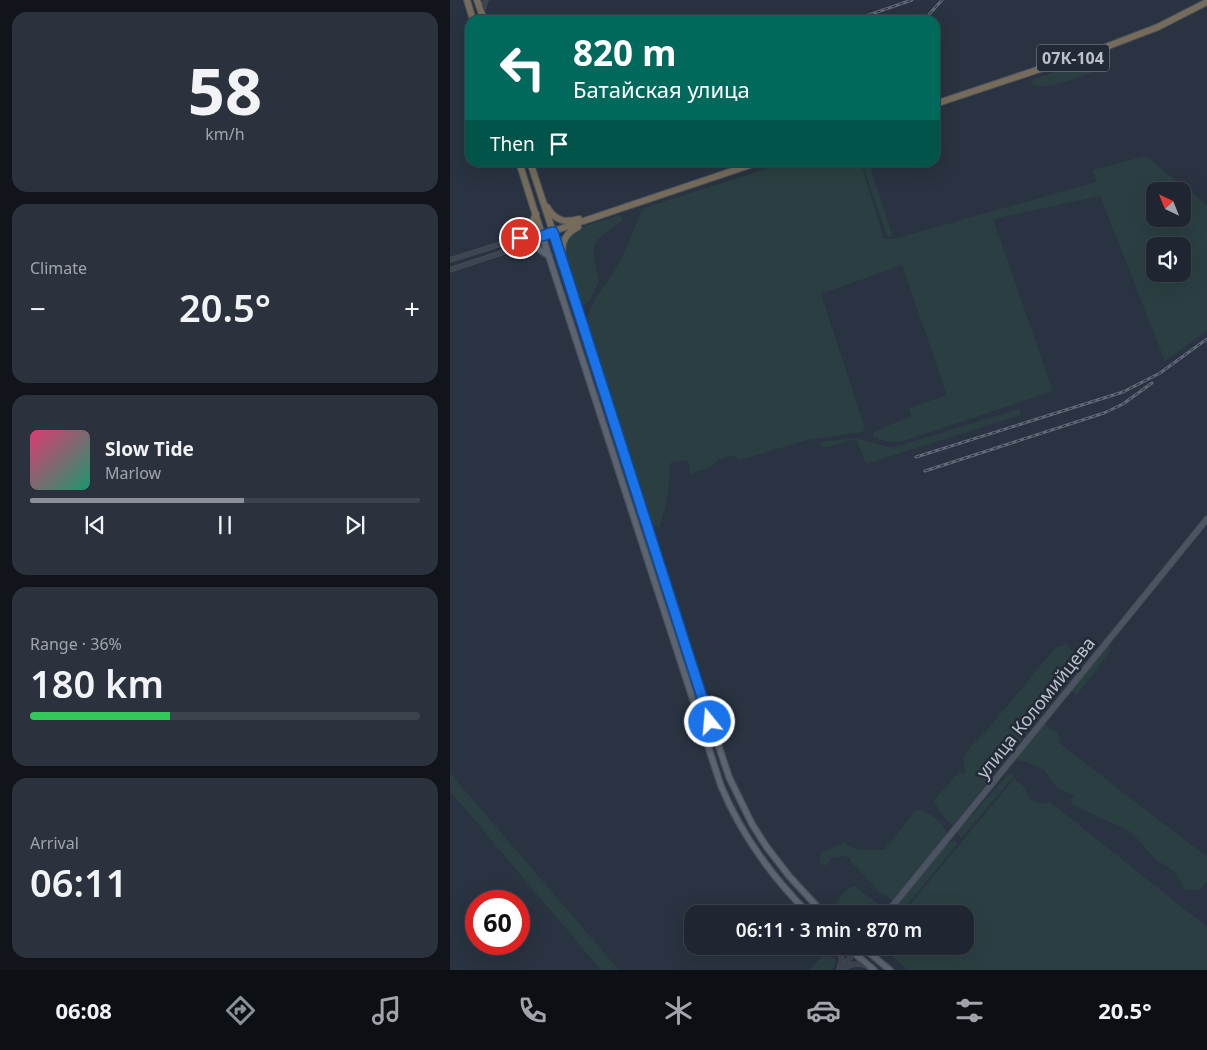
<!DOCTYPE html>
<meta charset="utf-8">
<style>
:root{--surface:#1f2631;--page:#2c323d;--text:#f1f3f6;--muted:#a1a5ab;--line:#3c434d;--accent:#8c9099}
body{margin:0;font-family:"Noto Sans",sans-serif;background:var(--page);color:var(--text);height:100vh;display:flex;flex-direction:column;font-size:19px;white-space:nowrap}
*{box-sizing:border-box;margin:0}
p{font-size:16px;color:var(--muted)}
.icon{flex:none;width:28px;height:28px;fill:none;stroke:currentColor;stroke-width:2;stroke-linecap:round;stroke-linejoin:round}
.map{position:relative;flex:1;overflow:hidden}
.drawer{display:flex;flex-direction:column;gap:12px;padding:12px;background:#11151b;width:450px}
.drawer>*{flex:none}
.banner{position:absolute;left:15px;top:15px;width:475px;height:152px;border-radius:15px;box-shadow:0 5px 20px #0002,0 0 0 1px var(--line);background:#00695c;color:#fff;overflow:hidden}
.needle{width:32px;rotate:317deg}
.fabs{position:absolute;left:696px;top:182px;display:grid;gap:10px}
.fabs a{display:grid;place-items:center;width:45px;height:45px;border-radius:10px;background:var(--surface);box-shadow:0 5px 20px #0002,0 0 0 1px var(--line);font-size:25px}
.speed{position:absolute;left:15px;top:890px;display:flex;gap:10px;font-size:25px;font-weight:700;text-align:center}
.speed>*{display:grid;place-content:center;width:65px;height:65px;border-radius:50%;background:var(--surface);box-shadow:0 5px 20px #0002,0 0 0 1px var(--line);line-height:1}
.speed .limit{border:8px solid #d22;background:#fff;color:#111}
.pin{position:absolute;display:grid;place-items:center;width:42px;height:42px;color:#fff;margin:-21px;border:2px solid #fff;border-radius:50%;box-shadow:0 1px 5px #0007}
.me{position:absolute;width:55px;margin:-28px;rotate:343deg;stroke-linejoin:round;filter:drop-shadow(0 0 4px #0008)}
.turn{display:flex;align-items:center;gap:18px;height:105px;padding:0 25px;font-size:22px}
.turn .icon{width:65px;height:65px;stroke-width:2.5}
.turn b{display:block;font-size:35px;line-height:42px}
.then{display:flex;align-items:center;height:48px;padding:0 25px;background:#0003;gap:10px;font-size:19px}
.big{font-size:38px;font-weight:600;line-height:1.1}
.drawer .widget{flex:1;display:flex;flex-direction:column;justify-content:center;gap:8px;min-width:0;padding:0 18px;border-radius:15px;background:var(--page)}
.drawer .dial{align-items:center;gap:0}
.dial b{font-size:65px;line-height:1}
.song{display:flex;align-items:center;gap:15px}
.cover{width:60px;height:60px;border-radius:8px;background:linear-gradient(135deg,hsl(340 70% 55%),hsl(160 70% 35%))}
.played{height:5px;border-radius:2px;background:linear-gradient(90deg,var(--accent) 55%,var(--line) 55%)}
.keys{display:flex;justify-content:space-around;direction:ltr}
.heat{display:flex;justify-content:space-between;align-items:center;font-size:28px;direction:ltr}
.charge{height:8px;border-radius:4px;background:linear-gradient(90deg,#34c759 36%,var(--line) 0)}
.trip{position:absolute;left:234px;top:905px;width:290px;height:50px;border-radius:15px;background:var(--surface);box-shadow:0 5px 20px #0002,0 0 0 1px var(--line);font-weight:600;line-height:50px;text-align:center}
.menu{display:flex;height:80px;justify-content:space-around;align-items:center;background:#0c0f14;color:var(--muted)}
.menu .icon{width:35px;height:35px}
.menu .current{color:var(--accent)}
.menu b{font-size:22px;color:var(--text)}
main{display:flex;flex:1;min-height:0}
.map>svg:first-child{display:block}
.green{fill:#2b3f42;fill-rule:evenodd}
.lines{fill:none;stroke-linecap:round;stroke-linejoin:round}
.street-casing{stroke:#474e5a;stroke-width:5.5}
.secondary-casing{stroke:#474e5a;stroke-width:7}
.primary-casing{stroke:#474e5a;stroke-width:8}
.highway-casing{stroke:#48505b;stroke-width:8}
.street{stroke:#3d4551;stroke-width:4}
.secondary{stroke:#4c5464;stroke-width:5}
.primary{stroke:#5c6471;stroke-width:5.5}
.highway{stroke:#766c5b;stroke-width:6}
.rail-casing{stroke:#606978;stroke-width:3}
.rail{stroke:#222a37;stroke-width:1;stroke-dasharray:4;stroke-linecap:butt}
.route-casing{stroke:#114b97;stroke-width:12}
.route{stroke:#1a73e8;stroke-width:9}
.labels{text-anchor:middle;stroke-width:5;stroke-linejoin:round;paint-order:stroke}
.shield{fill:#222a37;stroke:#8c949f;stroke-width:1}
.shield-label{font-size:16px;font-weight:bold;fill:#bac1cb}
.street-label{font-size:18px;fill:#bac1cb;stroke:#222a37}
</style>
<main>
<section class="drawer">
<div class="widget dial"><b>58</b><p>km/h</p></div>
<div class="widget"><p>Climate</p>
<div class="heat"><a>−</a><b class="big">20.5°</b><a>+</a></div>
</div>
<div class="widget">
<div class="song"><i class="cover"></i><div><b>Slow Tide</b><p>Marlow</p></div></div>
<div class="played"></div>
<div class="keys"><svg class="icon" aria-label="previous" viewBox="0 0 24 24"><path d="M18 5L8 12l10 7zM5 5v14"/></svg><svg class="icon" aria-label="pause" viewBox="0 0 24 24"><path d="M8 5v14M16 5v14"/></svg><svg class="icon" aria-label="next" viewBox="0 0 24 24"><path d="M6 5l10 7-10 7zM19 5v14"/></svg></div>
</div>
<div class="widget"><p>Range · 36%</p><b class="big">180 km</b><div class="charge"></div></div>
<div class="widget"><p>Arrival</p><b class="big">06:11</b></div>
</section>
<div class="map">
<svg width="757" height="970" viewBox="0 0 757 970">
<rect width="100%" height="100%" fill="#293341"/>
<path class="green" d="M644,59L647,60L648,63L644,72C628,77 594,92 580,84L584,79Z
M695,156L757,205V331L715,361L650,196L543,219L603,391L450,442L435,441L423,437V432L461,416L459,408L497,395L452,265L371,294L415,428L412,432L357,440L290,460H288L285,455L268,460L259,468L240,474L238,460L220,463L219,466C220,491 217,504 209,528L203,525L137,319C143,296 162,278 172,258C179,243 185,223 194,208L334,163H411L434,239H444L646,182L643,170ZM705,191H732V219H705ZM705,246H732V274H705Z
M412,163H419L442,235L440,237L437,236Z
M169,215L173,218L172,220L146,241L143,253L149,281L139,302L133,305L130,303C125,286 105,244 125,231C137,223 155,221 169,215Z
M569,409L571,415L416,464L406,439L372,448L370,442L407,438L442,448Z
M616,643L623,652V659L633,664L503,825L497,821L483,801L509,772L516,774L513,759L522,745L537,730L606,647H611Z
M659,644L661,650L627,695L622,692V689Z
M594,724C602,729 611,732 609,743L757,857V881L750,890H735L724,871L705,859L681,832L623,805L621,803L624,795L610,790L602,782L595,771L574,761H569L566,755Z
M0,773L169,970H151L0,791Z
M559,773L563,774L564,776L512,837H510L507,832Z
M564,779L574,787L580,799L592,804L600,802L757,927V970H457L434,948V946H515V914H452Z
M466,810C477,808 492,824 498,833L443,901L431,893L401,862V859L394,856L382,857L376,866L369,862L371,853C378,848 386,848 393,842L408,850H434Z
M504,840L507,842V844L450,914H438L497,842H501Z
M404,886L431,906L434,910L433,914H384C384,903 393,890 404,886Z
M374,955L385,958L386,963L381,970H359Z"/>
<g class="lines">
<g class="street-casing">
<path id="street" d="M32,12L36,0
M0,260L76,236H90
M0,270L78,244L92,235
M388,946L392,959L389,970
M421,946L425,957
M391,969L404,953
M392,970C400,964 407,962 417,966"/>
</g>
<g class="secondary-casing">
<path id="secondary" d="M436,914L757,519"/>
</g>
<g class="primary-casing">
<path id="primary" d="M103,232L204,552L279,777L302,824L316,846L339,876L374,914
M92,235L271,786C291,834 322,877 359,914
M73,246L87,248L99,256
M396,946L424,970
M411,946L440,970"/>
</g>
<g class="highway-casing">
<path id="highway" d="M17,0L23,20
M27,0L34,20
M485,104L653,48L708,27L757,2
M69,162L92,235L309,162
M80,162L103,232
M97,207C105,221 115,223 129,219
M70,238L80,227L86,214
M113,265C111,248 111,235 128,227"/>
</g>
<use href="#street" class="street"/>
<use href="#secondary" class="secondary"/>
<use href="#primary" class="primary"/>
<use href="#highway" class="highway"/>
<g class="rail-casing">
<path id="rail" d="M404,20L462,0
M474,20L492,0
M466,457L673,392L710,373L757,339
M475,471L654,413L673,404L702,383"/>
</g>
<use href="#rail" class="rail"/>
</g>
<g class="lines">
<g class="route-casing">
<path id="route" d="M70,238L92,236L103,232L260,722"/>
</g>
<use href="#route" class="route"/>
</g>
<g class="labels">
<rect class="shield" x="587" y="44.5" width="72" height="27" rx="4"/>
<g class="shield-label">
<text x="623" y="64">07К-104</text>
</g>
<g class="street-label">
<text transform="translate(586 708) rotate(-51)" y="6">улица Коломийцева</text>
</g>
</g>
</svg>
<div class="fabs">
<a><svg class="needle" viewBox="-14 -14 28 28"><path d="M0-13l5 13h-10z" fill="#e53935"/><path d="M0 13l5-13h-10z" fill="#a1a5ab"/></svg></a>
<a><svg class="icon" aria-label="sound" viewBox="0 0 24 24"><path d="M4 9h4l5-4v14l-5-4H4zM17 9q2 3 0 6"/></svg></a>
</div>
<div class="speed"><div class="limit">60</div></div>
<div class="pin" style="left:70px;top:238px;background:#d93025"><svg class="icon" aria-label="arrive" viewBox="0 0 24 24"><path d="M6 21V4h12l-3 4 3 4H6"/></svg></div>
<svg class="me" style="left:260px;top:722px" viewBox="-20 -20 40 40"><circle r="17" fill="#1a73e8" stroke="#fff" stroke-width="3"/><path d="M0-11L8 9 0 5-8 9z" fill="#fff"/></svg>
<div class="trip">06:11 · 3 min · 870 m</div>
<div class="banner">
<div class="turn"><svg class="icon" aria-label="left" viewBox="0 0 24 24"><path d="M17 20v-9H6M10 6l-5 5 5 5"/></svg><div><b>820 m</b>Батайская улица</div></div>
<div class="then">Then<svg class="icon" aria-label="arrive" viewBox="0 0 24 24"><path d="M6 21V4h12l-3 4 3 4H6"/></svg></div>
</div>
</div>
</main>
<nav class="menu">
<b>06:08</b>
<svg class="icon current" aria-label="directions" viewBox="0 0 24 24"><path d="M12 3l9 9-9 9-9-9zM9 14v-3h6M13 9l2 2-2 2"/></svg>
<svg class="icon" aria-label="music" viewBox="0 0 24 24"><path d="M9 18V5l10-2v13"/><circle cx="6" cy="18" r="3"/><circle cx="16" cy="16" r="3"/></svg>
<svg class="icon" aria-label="phone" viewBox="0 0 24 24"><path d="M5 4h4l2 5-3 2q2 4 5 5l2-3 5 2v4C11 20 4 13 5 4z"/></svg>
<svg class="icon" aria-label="climate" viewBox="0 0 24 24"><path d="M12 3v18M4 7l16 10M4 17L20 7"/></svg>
<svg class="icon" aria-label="car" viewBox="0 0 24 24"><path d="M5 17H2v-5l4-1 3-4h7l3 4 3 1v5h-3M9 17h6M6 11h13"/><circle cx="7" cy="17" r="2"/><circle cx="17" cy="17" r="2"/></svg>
<svg class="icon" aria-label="filters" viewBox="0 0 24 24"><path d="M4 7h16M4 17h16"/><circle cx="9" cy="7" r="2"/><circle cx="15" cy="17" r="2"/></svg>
<b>20.5°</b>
</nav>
